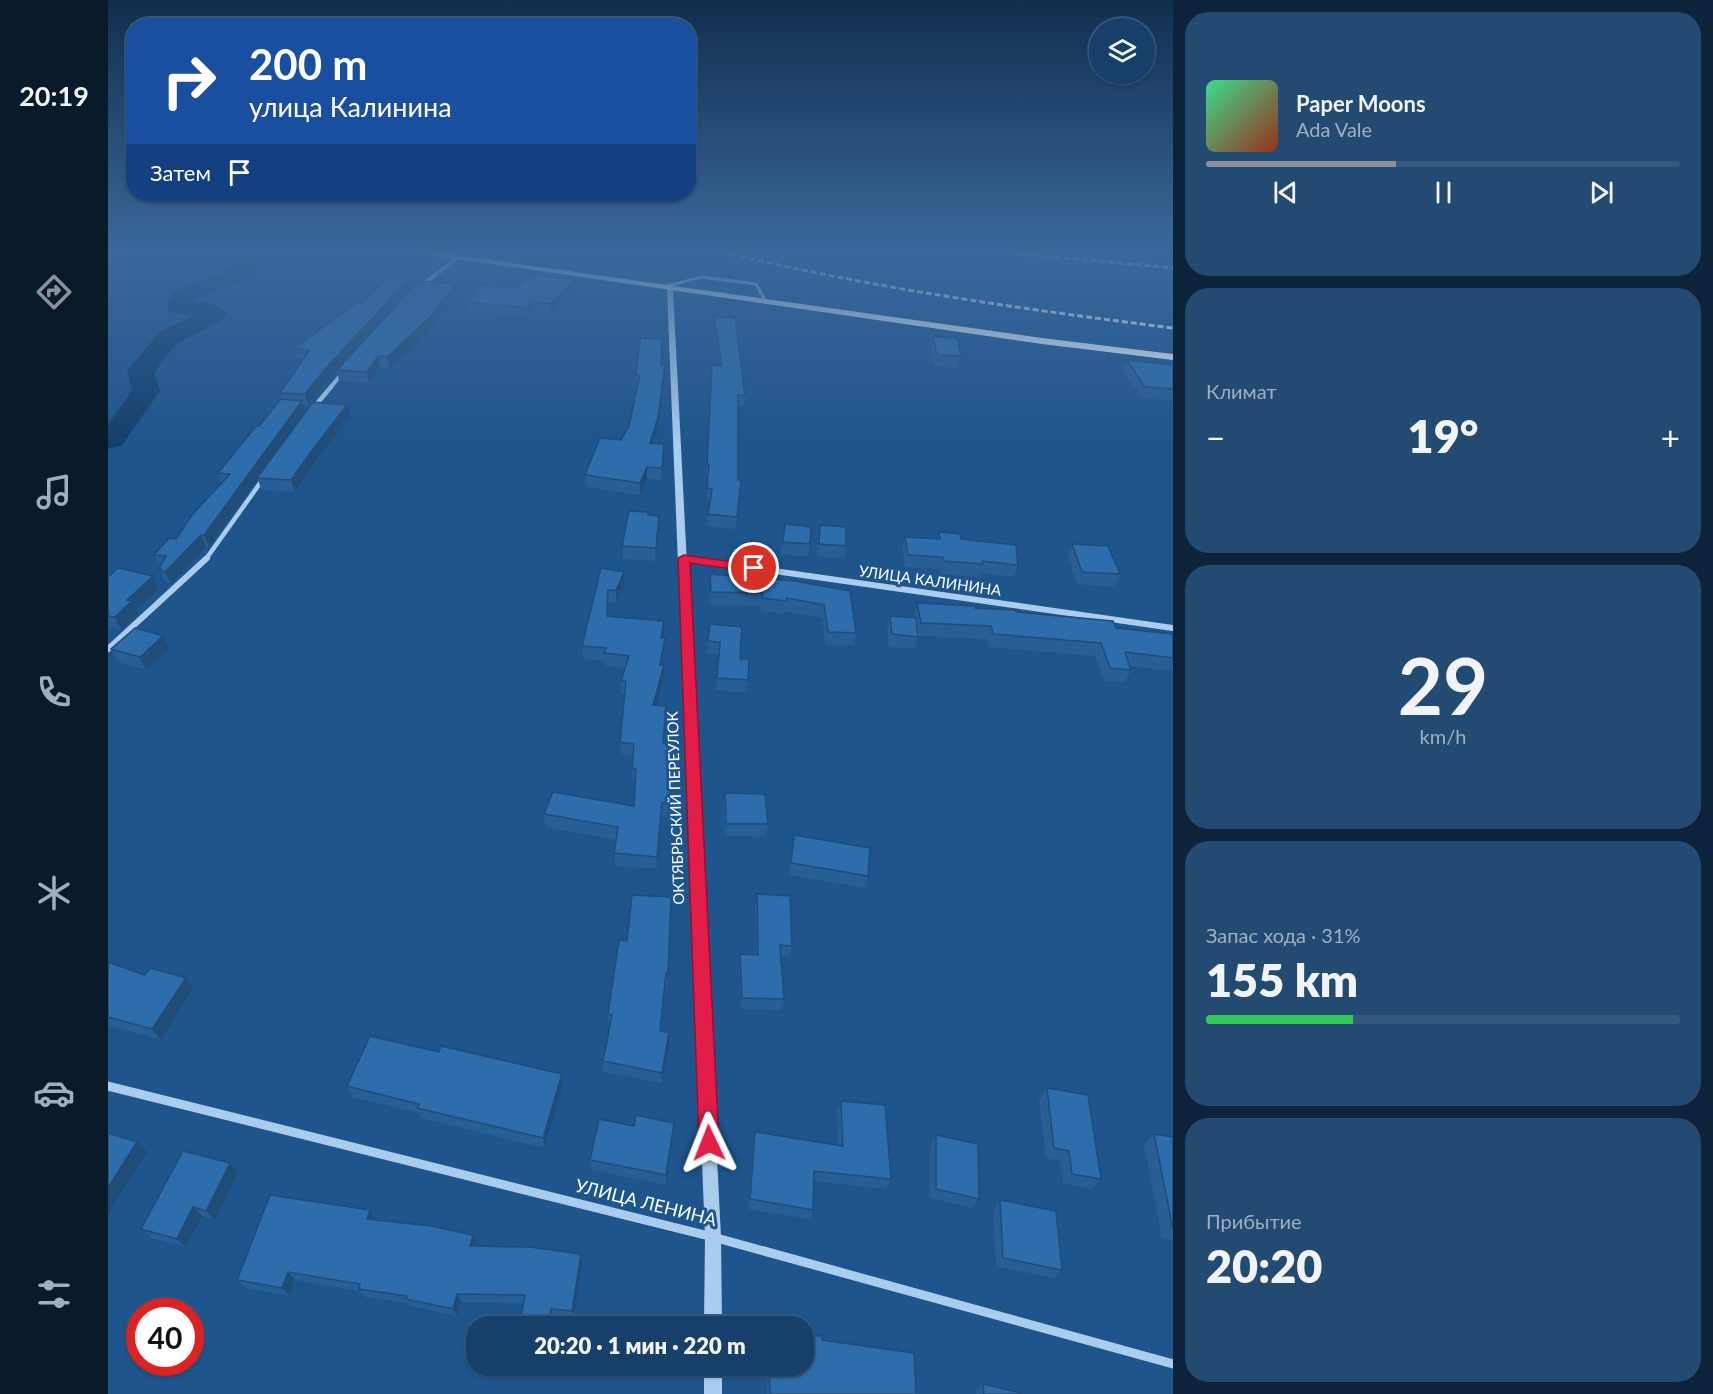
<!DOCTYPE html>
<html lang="ru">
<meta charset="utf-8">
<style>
:root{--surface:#16406a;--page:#234b72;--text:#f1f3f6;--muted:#9eafc1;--line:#35597e;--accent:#8c9099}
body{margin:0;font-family:Lato,sans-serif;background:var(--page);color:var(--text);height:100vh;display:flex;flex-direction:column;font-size:22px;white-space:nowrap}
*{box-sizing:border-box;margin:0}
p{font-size:20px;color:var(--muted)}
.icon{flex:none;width:33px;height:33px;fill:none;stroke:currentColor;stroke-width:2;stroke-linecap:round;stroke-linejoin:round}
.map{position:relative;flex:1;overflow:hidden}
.sheet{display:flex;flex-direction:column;gap:12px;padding:12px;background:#0c233a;width:540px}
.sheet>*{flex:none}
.top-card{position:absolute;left:18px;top:18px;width:570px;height:183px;border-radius:24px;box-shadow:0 2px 4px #0004,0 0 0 2px var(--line);background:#1a4fa0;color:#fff;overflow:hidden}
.fabs{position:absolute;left:981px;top:18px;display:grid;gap:12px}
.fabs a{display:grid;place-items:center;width:66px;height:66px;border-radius:50%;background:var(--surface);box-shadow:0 2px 4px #0004,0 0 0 2px var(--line);font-size:30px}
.speed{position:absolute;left:18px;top:1298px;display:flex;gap:12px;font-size:30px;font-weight:700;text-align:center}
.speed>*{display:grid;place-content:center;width:78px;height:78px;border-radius:50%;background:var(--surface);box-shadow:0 2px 4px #0004,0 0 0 2px var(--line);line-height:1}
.speed .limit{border:9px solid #d22;background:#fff;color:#111}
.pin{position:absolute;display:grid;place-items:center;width:51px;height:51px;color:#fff;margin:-26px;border:3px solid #fff;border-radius:50%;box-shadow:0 2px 6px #0007}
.me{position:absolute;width:66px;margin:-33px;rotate:358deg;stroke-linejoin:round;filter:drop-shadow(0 0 4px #0008)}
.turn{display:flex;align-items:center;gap:21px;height:126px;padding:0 24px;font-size:27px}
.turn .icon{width:78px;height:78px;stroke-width:2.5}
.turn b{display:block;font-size:42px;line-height:51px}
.then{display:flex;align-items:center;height:57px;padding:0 24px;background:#0003;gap:12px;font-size:22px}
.big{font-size:45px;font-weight:800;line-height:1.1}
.sheet .widget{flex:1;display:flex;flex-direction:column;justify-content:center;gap:9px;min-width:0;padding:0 21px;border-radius:24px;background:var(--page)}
.sheet .dial{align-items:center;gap:0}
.dial b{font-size:78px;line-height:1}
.song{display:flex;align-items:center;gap:18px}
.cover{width:72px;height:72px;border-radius:9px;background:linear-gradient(135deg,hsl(150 70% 55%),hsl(10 70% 35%))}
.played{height:6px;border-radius:3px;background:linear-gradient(90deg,var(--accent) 40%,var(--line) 40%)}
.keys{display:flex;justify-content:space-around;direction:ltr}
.heat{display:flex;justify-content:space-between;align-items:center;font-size:33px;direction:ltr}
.charge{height:9px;border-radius:4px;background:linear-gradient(90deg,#34c759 31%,var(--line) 0)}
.trip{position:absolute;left:358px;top:1316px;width:348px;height:60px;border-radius:24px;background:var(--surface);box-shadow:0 2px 4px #0004,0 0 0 2px var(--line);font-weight:800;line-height:60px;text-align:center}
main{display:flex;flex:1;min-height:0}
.tab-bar{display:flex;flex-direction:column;width:108px;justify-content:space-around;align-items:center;background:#091a2a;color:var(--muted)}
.tab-bar .icon{width:42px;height:42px}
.tab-bar .selected{color:var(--accent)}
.tab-bar b{font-size:27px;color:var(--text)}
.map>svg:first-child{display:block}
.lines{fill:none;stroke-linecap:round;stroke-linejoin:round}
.river{fill:#143f6c;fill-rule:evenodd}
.service{stroke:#abcded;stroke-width:3}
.minor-far3{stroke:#abcded;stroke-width:4}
.minor-far2{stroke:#abcded;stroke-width:4.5}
.minor-far1{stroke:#abcded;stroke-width:6}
.minor{stroke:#abcded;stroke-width:9}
.tertiary{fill:#abcded;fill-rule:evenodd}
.primary{fill:#f1f7ff;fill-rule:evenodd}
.rail{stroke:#fff;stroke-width:3;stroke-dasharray:6 3;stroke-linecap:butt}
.wall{fill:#275e93}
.shaded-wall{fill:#204c78}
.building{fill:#2d6dab;stroke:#204c78;stroke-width:1.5}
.route{fill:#e11d48;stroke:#92132f;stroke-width:1.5}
.labels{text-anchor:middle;stroke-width:6;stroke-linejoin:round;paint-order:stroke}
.street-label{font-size:15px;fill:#fff;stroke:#1e558d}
.near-street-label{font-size:18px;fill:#fff;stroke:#1e558d}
</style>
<main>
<nav class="tab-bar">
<b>20:19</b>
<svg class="icon selected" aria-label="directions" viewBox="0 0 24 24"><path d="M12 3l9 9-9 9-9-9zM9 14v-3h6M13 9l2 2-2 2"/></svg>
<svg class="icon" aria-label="music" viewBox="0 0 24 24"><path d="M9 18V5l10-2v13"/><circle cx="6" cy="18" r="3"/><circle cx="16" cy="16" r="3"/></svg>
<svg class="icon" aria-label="phone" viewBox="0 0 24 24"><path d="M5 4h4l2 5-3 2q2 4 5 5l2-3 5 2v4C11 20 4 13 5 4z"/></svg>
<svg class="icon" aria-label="climate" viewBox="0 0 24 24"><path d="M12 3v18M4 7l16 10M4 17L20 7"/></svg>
<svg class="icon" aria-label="car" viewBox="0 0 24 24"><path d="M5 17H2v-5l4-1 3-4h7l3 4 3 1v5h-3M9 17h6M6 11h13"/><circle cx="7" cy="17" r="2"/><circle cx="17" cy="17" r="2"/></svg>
<svg class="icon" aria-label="filters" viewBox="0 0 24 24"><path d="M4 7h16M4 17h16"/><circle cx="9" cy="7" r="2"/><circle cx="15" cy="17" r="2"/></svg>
</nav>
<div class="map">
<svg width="1065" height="1394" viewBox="0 0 1065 1394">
<rect width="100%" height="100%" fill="#1e558d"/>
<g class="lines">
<path class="river" d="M150,252H177L174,257L132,282L84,300L83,302C96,303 111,302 119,314L116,319L69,343L46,372L52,391L14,445L0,449V424L24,391L19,371L51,333L84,316L63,313C56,304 61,298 68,290L116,272Z"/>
<path class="service" d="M556,287L593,277L648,284L658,302"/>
<path class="minor-far3" d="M313,286L348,259
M222,388L236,371"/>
<path class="minor-far2" d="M206,407L223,387
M576,558L585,559
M98,559L155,479"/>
<path class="minor-far1" d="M576,558L1065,628
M0,649L99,558"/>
<path class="minor" d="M0,1086L605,1237L1065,1364"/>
<path class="tertiary" d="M562,287L565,289L613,1237L614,1326H596L597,1237L559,289Z
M596,1365H614V1394H596Z"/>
<path class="primary" d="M302,252H325L934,338L1065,354V360L934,344Z"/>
<path class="rail" d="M615,252C763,288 914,309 1065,328
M893,252L1065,268"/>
</g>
<path class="wall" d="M467,280L468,289L443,314L424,312L420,317L361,311L360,302L408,288Z
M348,284L349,294L324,328L282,368L272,367L261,383L231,381L229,370Z
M301,290L219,381L200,405H195L197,412L239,405L242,416L208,461L187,492L153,490L150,479L101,547H98L63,584L56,580L46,555L68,539L113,483L110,473L174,399L172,393L195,360L188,358L186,348L252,304Z
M606,316L637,395L636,406H630V480H633L628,529L599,526L602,501H599L600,476H598L604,365H612L606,327Z
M825,337L853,356L850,368L826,366L823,348Z
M1019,360L1065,365V401L1033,398L1015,371Z
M553,365L557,376L550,429L546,444H556L553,480L539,479L532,495L478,487L477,475L513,440L521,426L530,386H528V369Z
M551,516V528L547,561L515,559L514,546Z
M677,524L702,544L700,557L673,554Z
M712,525L738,546L736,559L709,556Z
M831,532L853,539L910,565L906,577L872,573L871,577L833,574L832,569L797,567L794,549L797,537L829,538Z
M964,544L1012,574L1006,587L969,584L960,556Z
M493,568L516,585L508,603H500V616L556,621L555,638L556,651L554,665H556V678L548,705L557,718L556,743H565L562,816H553L549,869L507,866L506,853L508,840L438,827L436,814L526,806L528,781H525V756L513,754L512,742L517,694H513V681L517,668L497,666V661L475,659L474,646Z
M602,574L687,581L748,633L746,645H717L714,618L677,611L676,614L653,611V605H602Z
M0,577L51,589L28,610L30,614L13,630L0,627Z
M809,603L867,608L908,612L1008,628L1065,634V671L1022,666L1023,670L1017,682L996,681L988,656L881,647L879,639L810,636L807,649L781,647L779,629L782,616L806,618Z
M634,627L632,659L640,680L638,693L608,690L611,655L599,654L600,641Z
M3,649H61L38,670L10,662Z
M617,793L660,824L658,837L617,836L615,806Z
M686,835L760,876L757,888L681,875Z
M649,894L684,946L681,957H673L676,999L673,1010L633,1009L631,966L632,954L648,955L647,906Z
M563,897L559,985H557L553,1031L561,1033V1044L554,1083L495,1072V1061L502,1026H501L500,1014L519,941Z
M0,962L85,989L53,1040L2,1026L0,1028Z
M331,1052L454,1074L455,1085L437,1148L313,1118L311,1113L244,1097L239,1086Z
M939,1088L993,1179L984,1189L955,1183L952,1161L938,1158L931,1099Z
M733,1101L783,1179L778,1189L706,1181L705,1210L702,1219L640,1209L645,1142L647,1132L730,1145L729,1111Z
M566,1123L558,1185L483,1170L482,1160L526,1126Z
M1046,1134L1065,1137V1240L1054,1238L1036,1144Z
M828,1135L871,1199L864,1208L822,1198V1146Z
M122,1163L130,1172L107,1220L94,1216L78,1247L43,1238L33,1229Z
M892,1200L954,1270L945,1278L888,1266L885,1209Z
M267,1219V1220L365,1235L369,1244L368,1247L473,1254L474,1263L466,1319L445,1316L444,1326H414L412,1321L416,1303L353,1302L349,1316L303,1306L301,1303L257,1297L252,1291L187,1280L182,1296L138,1288L129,1280Z
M714,1340L808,1394H659L658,1365H696Z
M875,1384L913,1394H868V1390Z"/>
<path class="shaded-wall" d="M467,280L468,289L443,314L442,304Z
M299,281L301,290L219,381L200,405L197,394L216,370Z
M348,284L349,294L324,328L282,368L279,357Z
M424,302V312L420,317L419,308Z
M270,356L272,367L261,383L259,372Z
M557,365V376L550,429L542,455V443Z
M194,401L197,412L149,478L150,479L101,547L96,535Z
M239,405L242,416L208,461L187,492L183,480L205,449Z
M556,444V456L553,480Z
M539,467V479L532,495V483Z
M551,516V528L547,561L548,548Z
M93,535L98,547L63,584L57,572Z
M516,572V585L508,603V590Z
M45,576L51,589L28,610L30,614L13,630L7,617L19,600Z
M556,621V633L553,651V638Z
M55,636L61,649L38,670L32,657Z
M557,638L556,651L552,678V665Z
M556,665V678L545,718V705Z
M554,803L553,816L549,869V857Z
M78,978L85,989L53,1040L44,1029Z
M561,1033V1044L554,1083V1073Z
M454,1074L455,1085L437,1148L435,1138Z
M566,1123L565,1133L558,1185V1175Z
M29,1142L39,1152L0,1214V1188Z
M122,1163L130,1172L107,1220L98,1211Z
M85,1207L94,1216L78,1247L69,1239Z
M262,1210L267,1219L265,1228L259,1219Z
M365,1235L369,1244L365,1255L362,1246Z
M473,1254L474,1263L466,1319L464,1311Z
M180,1272L187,1280L182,1296L174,1288Z
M349,1294L353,1302L349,1316L345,1309Z
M443,1309L445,1316L444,1326H441Z"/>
<path class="building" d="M425,273L467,280L442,304L424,302L419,308L360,302L373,285L408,288Z
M279,279L299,281L216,370L197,394L172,393L201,351L186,348L249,303L252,304Z
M311,281L348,284L322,317L279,357L270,356L259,372L229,370Z
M606,316L627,318L637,395H630V480H633L629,517L600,514L604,489L599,488L601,464H599L604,365L614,366Z
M825,337L849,338L853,356L829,355Z
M533,338L554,339L553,365H557L550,417L542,443L556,444L554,468L539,467L532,483L477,475L492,438L513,440L521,426L532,375H528V369Z
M1019,360L1065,365V389L1037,387Z
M173,399L194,401L96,535H93L57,572L51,568L58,556L46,555L61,538L68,539L84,515L122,474L110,473L148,426H151Z
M205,402L239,405L205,449L183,480L149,478Z
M521,511L540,512V515L551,516L548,548L514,546Z
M677,524L703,527L702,544L675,542Z
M712,525L738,527V546L711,544Z
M831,532L852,534L853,539L908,545L910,565L874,561L875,564L836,561L835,557L800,555L797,537L832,539Z
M964,544L1000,546L1012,574L974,572Z
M10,568L45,576L19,600L24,601L7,617L0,616V577Z
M493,568L516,572L508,590H500L499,616L556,621L553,638H557L552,665H556L545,705L558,706L555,743H565L563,803H554L549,857L506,853L510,827L436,814L445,792L526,806L528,769L524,768L526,744L512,742L518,681H513L521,656L496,653L498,648L474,646Z
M602,574L687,581L742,591L748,633L720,632L716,605L679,598L678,601L654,598L655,593L603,592Z
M809,603L867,606V608L908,610V612L1005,621L1008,628L1065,634V658L1017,652L1023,670L1002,668L993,643L885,634L883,626L813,623Z
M782,616L808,618L810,637L784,634Z
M602,624L634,627L632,659H641L640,680L609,678L612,642L600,641Z
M27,628L55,636L32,657L3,649Z
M617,793L657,794L660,824H618Z
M686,835L762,848L760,876L683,863Z
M649,894L682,896L684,946L672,945L676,999L634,998L632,954L650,955Z
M524,895L563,897L560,974L558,973L552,1031L561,1033L554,1073L495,1061L504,1015L500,1014L511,940L519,941Z
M0,962L37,975L42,968L78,978L44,1029L0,1017Z
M262,1036L331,1052L333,1046L454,1074L435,1138L309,1108L311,1104L239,1086Z
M939,1088L980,1095L993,1179L964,1174L961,1151L946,1148Z
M733,1101L777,1105L783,1179L706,1171L705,1210L642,1199L647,1132L735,1146Z
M528,1115L566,1123L558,1175L482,1160L491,1119L526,1126Z
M0,1133L29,1142L0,1188Z
M1046,1134L1065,1137V1229Z
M828,1135L870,1144L871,1199L828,1189Z
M75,1151L122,1163L98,1211L85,1207L69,1239L33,1229Z
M162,1195L262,1210L259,1219L323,1226L365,1235L362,1246L422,1247L473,1254L464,1311L443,1309L440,1324L412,1321L417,1295L349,1294L345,1309L298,1299L299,1296L251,1289L252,1284L180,1272L174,1288L129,1280Z
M892,1200L948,1211L954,1270L895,1258Z
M696,1335L714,1336V1340L806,1353L808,1394H662L661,1365H696Z
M875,1384L913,1393V1394H876Z"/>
<linearGradient id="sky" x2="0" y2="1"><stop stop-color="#102f4e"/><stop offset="0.56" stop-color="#3b689a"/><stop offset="1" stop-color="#3b689a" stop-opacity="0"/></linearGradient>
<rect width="1065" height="447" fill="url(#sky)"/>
<path class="route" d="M576,555L646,565L652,568L646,572L582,563L611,1143L608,1150L601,1153L594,1150L591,1143L570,558Z"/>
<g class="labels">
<g class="street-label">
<text transform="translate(822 581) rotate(8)" y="5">УЛИЦА КАЛИНИНА</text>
<text transform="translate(568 808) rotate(-92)" y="5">ОКТЯБРЬСКИЙ ПЕРЕУЛОК</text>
</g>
<g class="near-street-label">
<text transform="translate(538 1203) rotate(14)" y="6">УЛИЦА ЛЕНИНА</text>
</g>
</g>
</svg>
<div class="fabs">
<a><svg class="icon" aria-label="layers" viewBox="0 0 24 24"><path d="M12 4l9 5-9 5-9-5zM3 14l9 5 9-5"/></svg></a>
</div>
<div class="speed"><div class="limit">40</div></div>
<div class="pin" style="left:646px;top:568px;background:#d93025"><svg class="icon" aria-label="arrive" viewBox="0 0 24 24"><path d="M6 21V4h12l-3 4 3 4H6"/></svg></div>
<svg class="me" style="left:601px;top:1143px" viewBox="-20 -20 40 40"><path d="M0-17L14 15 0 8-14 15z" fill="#e11d48" stroke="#fff" stroke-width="4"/></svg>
<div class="trip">20:20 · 1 мин · 220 m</div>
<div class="top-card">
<div class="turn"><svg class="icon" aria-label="right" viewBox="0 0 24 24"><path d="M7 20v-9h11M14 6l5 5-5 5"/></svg><div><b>200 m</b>улица Калинина</div></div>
<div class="then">Затем<svg class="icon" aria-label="arrive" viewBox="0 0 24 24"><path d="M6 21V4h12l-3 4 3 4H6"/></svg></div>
</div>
</div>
<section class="sheet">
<div class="widget">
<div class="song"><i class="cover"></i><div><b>Paper Moons</b><p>Ada Vale</p></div></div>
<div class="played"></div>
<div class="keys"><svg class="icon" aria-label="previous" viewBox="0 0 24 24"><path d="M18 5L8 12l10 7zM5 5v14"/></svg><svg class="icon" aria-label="pause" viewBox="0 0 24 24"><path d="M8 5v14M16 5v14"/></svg><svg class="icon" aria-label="next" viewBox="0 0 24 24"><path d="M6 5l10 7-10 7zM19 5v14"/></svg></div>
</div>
<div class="widget"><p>Климат</p>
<div class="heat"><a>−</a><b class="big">19°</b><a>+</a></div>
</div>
<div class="widget dial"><b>29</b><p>km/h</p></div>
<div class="widget"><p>Запас хода · 31%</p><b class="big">155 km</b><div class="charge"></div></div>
<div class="widget"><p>Прибытие</p><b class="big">20:20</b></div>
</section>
</main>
